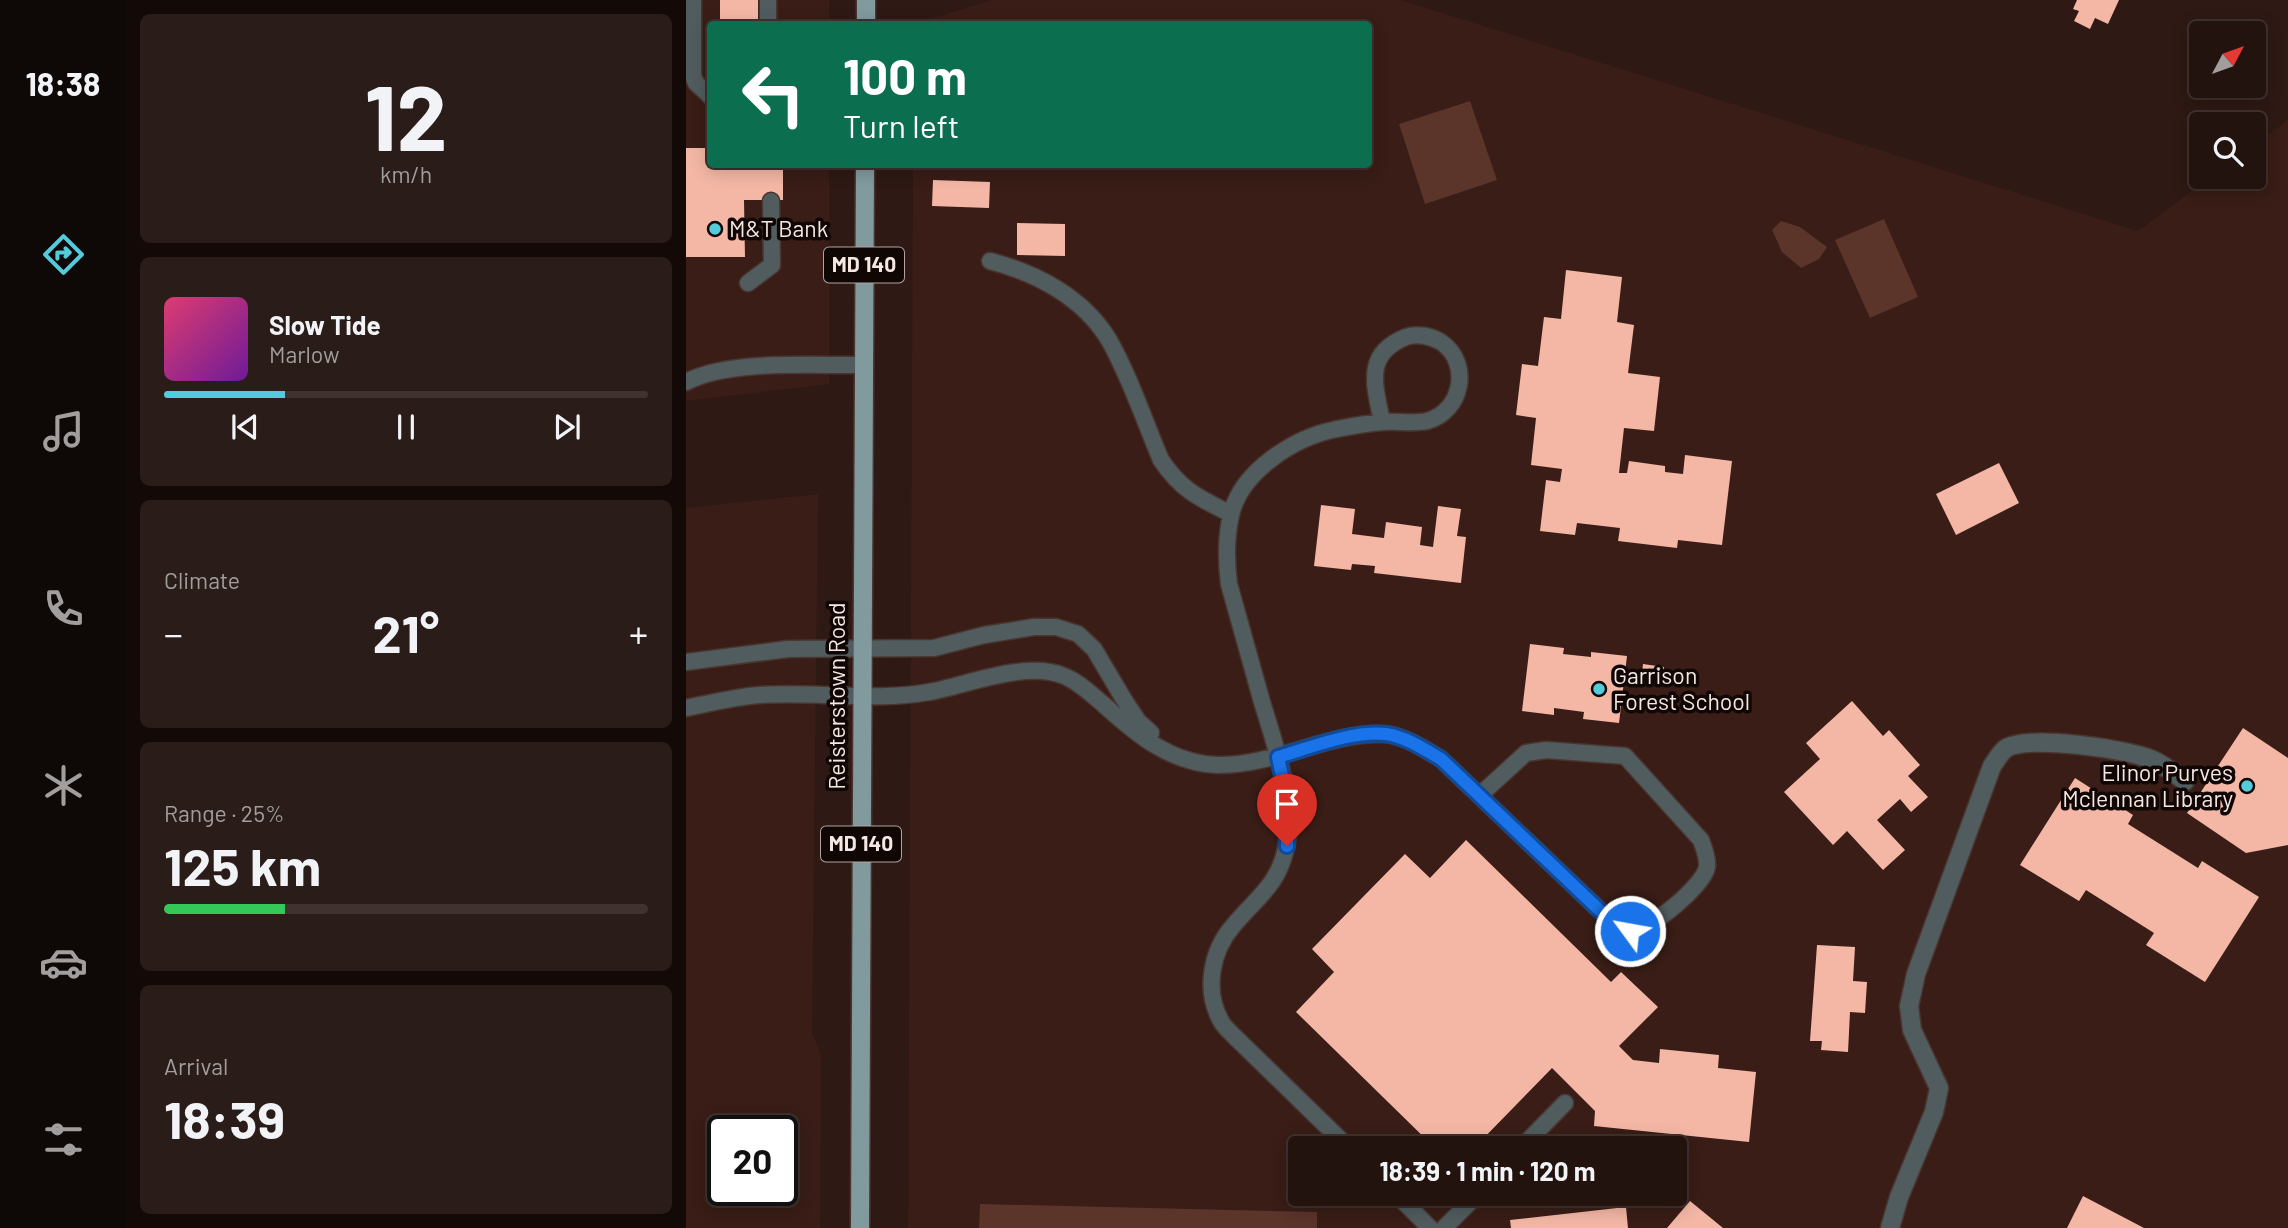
<!DOCTYPE html>
<meta charset="utf-8">
<style>
:root{--surface:#22130f;--page:#2a1c18;--text:#f1f3f6;--muted:#a29e9e;--line:#3f322f;--accent:#53cbdb}
body{margin:0;font-family:Barlow,sans-serif;background:var(--page);color:var(--text);height:100vh;display:flex;flex-direction:column;font-size:26px;white-space:nowrap}
*{box-sizing:border-box;margin:0}
p{font-size:23px;color:var(--muted)}
.icon{flex:none;width:38px;height:38px;fill:none;stroke:currentColor;stroke-width:2;stroke-linecap:round;stroke-linejoin:round}
.map{position:relative;flex:1;overflow:hidden}
.details{display:flex;flex-direction:column;gap:14px;padding:14px;background:#130a08;width:560px}
.details>*{flex:none}
.hud{position:absolute;left:21px;top:21px;width:665px;height:147px;border-radius:7px;box-shadow:0 4px 18px #0003,0 0 0 2px var(--line);background:#0b6e4f;color:#fff;overflow:hidden}
.needle{width:46px;rotate:49deg}
.fabs{position:absolute;left:1503px;top:21px;display:grid;gap:14px}
.fabs a{display:grid;place-items:center;width:77px;height:77px;border-radius:7px;background:var(--surface);box-shadow:0 4px 18px #0003,0 0 0 2px var(--line);font-size:35px}
.speed{position:absolute;left:21px;top:1115px;display:flex;gap:14px;font-size:35px;font-weight:700;text-align:center}
.speed>*{display:grid;place-content:center;width:91px;height:91px;border-radius:50%;background:var(--surface);box-shadow:0 4px 18px #0003,0 0 0 2px var(--line);line-height:1}
.speed .limit{border:4px solid #111;border-radius:10px;background:#fff;color:#111}
.pin{position:absolute;display:grid;place-items:center;width:60px;height:60px;color:#fff;margin:-72px -30px;border-radius:50% 50% 50% 0;rotate:-45deg;box-shadow:0 0 7px #0007}
.pin .icon{rotate:45deg}
.me{position:absolute;width:77px;margin:-38px;rotate:302deg;stroke-linejoin:round;filter:drop-shadow(0 0 5px #0008)}
.turn{display:flex;align-items:center;gap:24px;height:147px;padding:0 21px;font-size:32px}
.turn .icon{width:91px;height:91px;stroke-width:2.5}
.turn b{display:block;font-size:49px;line-height:60px}
.big{font-size:52px;font-weight:700;line-height:1.1}
.details .tile{flex:1;display:flex;flex-direction:column;justify-content:center;gap:10px;min-width:0;padding:0 24px;border-radius:10px;background:var(--page)}
.details .dial{align-items:center;gap:0}
.dial b{font-size:91px;line-height:1}
.song{display:flex;align-items:center;gap:21px}
.cover{width:84px;height:84px;border-radius:10px;background:linear-gradient(135deg,hsl(340 70% 55%),hsl(280 70% 35%))}
.played{height:7px;border-radius:4px;background:linear-gradient(90deg,var(--accent) 25%,var(--line) 25%)}
.keys{display:flex;justify-content:space-around;direction:ltr}
.heat{display:flex;justify-content:space-between;align-items:center;font-size:38px;direction:ltr}
.charge{height:10px;border-radius:5px;background:linear-gradient(90deg,#34c759 25%,var(--line) 0)}
.trip{position:absolute;left:602px;top:1136px;width:399px;height:70px;border-radius:7px;background:var(--surface);box-shadow:0 4px 18px #0003,0 0 0 2px var(--line);font-weight:700;line-height:70px;text-align:center}
main{display:flex;flex:1;min-height:0}
.tabs{display:flex;flex-direction:column;width:126px;justify-content:space-around;align-items:center;background:#0e0806;color:var(--muted)}
.tabs .icon{width:49px;height:49px}
.tabs .on{color:var(--accent)}
.tabs b{font-size:32px;color:var(--text)}
.map>svg:first-child{display:block}
.built{fill:#391d16;fill-rule:evenodd}
.green{fill:#5b342a}
.building{fill:#f4b7a6}
.lines{fill:none;stroke-linecap:round;stroke-linejoin:round}
.lane-casing{stroke:#4a3631;stroke-width:19}
.street-casing{stroke:#4a3631;stroke-width:21}
.primary-casing{stroke:#4a3631;stroke-width:21}
.lane{stroke:#505c5e;stroke-width:16}
.street{stroke:#505c5e;stroke-width:18}
.primary{stroke:#809a9e;stroke-width:18}
.route-casing{stroke:#114b97;stroke-width:18}
.route{stroke:#1a73e8;stroke-width:12}
.poi-dot{fill:#53cbdb;stroke:#100705;stroke-width:2.5}
.labels{text-anchor:middle;stroke-width:7;stroke-linejoin:round;paint-order:stroke}
.shield{fill:#100705;stroke:#b1a4a0;stroke-width:2}
.shield-label{font-size:21px;font-weight:bold;fill:#f6e7e3}
.poi-label{font-size:23px;fill:#f6e7e3;stroke:#100705;text-anchor:start}
.street-label{font-size:23px;fill:#f6e7e3;stroke:#100705}
</style>
<main>
<nav class="tabs">
<b>18:38</b>
<svg class="icon on" aria-label="directions" viewBox="0 0 24 24"><path d="M12 3l9 9-9 9-9-9zM9 14v-3h6M13 9l2 2-2 2"/></svg>
<svg class="icon" aria-label="music" viewBox="0 0 24 24"><path d="M9 18V5l10-2v13"/><circle cx="6" cy="18" r="3"/><circle cx="16" cy="16" r="3"/></svg>
<svg class="icon" aria-label="phone" viewBox="0 0 24 24"><path d="M5 4h4l2 5-3 2q2 4 5 5l2-3 5 2v4C11 20 4 13 5 4z"/></svg>
<svg class="icon" aria-label="climate" viewBox="0 0 24 24"><path d="M12 3v18M4 7l16 10M4 17L20 7"/></svg>
<svg class="icon" aria-label="car" viewBox="0 0 24 24"><path d="M5 17H2v-5l4-1 3-4h7l3 4 3 1v5h-3M9 17h6M6 11h13"/><circle cx="7" cy="17" r="2"/><circle cx="17" cy="17" r="2"/></svg>
<svg class="icon" aria-label="filters" viewBox="0 0 24 24"><path d="M4 7h16M4 17h16"/><circle cx="9" cy="7" r="2"/><circle cx="15" cy="17" r="2"/></svg>
</nav>
<section class="details">
<div class="tile dial"><b>12</b><p>km/h</p></div>
<div class="tile">
<div class="song"><i class="cover"></i><div><b>Slow Tide</b><p>Marlow</p></div></div>
<div class="played"></div>
<div class="keys"><svg class="icon" aria-label="previous" viewBox="0 0 24 24"><path d="M18 5L8 12l10 7zM5 5v14"/></svg><svg class="icon" aria-label="pause" viewBox="0 0 24 24"><path d="M8 5v14M16 5v14"/></svg><svg class="icon" aria-label="next" viewBox="0 0 24 24"><path d="M6 5l10 7-10 7zM19 5v14"/></svg></div>
</div>
<div class="tile"><p>Climate</p>
<div class="heat"><a>−</a><b class="big">21°</b><a>+</a></div>
</div>
<div class="tile"><p>Range · 25%</p><b class="big">125 km</b><div class="charge"></div></div>
<div class="tile"><p>Arrival</p><b class="big">18:39</b></div>
</section>
<div class="map">
<svg width="1602" height="1228" viewBox="0 0 1602 1228">
<rect width="100%" height="100%" fill="#2e1914"/>
<path class="built" d="M0,0H143V24H24V164L143,165V384L0,401Z
M305,0H715L1452,231L1525,177H1568V145L1602,120V1228H222L227,165L682,164V24H228ZM614,1148H989V1194H614Z
M132,494L126,1032L135,1056L134,1228H0V508ZM37,1130H96V1190H37Z"/>
<path class="green" d="M784,101L811,180L739,204L713,124Z
M1198,219L1232,297L1184,318L1149,240Z
M1095,221L1114,227L1141,247L1133,259L1115,268L1096,252L1086,230Z
M294,1204L631,1212V1228H293Z"/>
<path class="building" d="M34,0H72V24H34Z
M1391,0H1433L1422,24L1409,18L1404,29L1388,21L1393,11L1387,9Z
M0,148H24V164H97V200H58L59,257H0Z
M247,180L304,182L303,208L246,206Z
M331,223L379,224V256L331,255Z
M880,270L936,277L931,322L948,325L942,373L974,377L968,431L938,428L933,473H941L943,461L979,466V472L997,474L999,455L1046,461L1036,545L992,540L991,548L932,541L934,528L891,523L889,535L854,531L860,480L874,482L876,469L845,465L850,418L830,415L836,364L852,366L858,317L875,319Z
M1313,463L1333,503L1270,535L1250,494Z
M635,505L669,509L666,534L698,538L700,522L736,527L734,545L747,547L752,506L775,509L771,536L780,537L775,583L688,573L689,566L666,564L665,570L628,566Z
M844,644L878,648L877,654L905,657V652L941,656L933,723L897,719L898,712L868,708V715L836,711Z
M957,664L978,667L977,676L956,673Z
M1166,701L1197,736L1203,730L1234,765L1222,776L1242,797L1225,812L1214,799L1191,820L1219,850L1197,870L1161,831L1147,845L1098,792L1134,759L1120,743Z
M1557,728L1602,758V845L1560,853L1501,813Z
M1389,778L1447,815L1442,824L1512,868L1516,861L1573,897L1519,982L1460,945L1468,933L1400,890L1393,901L1334,865Z
M780,840L925,982L935,972L972,1007L933,1046L947,1060L973,1063L974,1049L1033,1055L1032,1068L1070,1072L1063,1142L908,1126L909,1111L866,1068L788,1148H749L610,1012L648,972L626,949L719,854L744,878Z
M1131,945L1169,947L1167,981L1181,982L1179,1013L1164,1012L1162,1052L1135,1050L1136,1041H1124Z
M1397,1196L1458,1228H1381Z
M1004,1201L1037,1228H981Z
M940,1207L942,1228H825L824,1220Z"/>
<g class="lines">
<g class="lane-casing">
<path id="lane" d="M7,0V76L10,83L24,96
M82,0V24
M304,261C350,273 397,297 423,340C444,377 458,420 475,460C495,490 513,498 545,514
M62,283L86,265L85,201
M0,382C44,359 126,366 177,365
M0,662L102,649L248,648L298,635L348,627H370L392,634L408,649L437,698L452,721L465,733
M0,708C24,703 49,697 73,695C129,691 187,702 243,692C282,685 340,660 378,676C393,682 405,694 417,704C450,734 484,763 531,765C588,766 644,732 697,734C718,735 738,749 755,759L929,925C933,927 939,930 944,931C964,931 1018,885 1021,867C1022,857 1018,849 1015,840L939,756L860,750L840,753L794,795
M663,1148L549,1037C544,1032 538,1027 535,1021C518,991 525,951 547,926C570,898 592,886 600,848C610,803 589,745 576,702C565,662 554,623 543,584C540,561 540,537 545,515C555,471 609,437 651,429C666,426 683,423 698,422C712,421 727,424 741,421C776,412 786,363 755,342C745,336 731,333 720,337C677,354 689,386 696,422
M835,1148L879,1103
M710,1194L744,1228
M758,1228L792,1194"/>
</g>
<g class="street-casing">
<path id="street" d="M1204,1228L1213,1197L1248,1112L1253,1088L1226,1030L1223,1006L1230,974L1306,766C1310,761 1314,753 1319,749C1339,734 1443,749 1467,760C1478,765 1489,774 1499,781"/>
</g>
<g class="primary-casing">
<path id="primary" d="M180,24V0
M174,1228L179,164"/>
</g>
<use href="#lane" class="lane"/>
<use href="#street" class="street"/>
<use href="#primary" class="primary"/>
</g>
<g class="lines">
<g class="route-casing">
<path id="route" d="M601,846L602,805L592,757C623,748 668,730 700,734C720,737 738,749 755,759L929,925L944,931"/>
</g>
<use href="#route" class="route"/>
</g>
<g class="poi-dot">
<circle cx="29" cy="229" r="7"/>
<circle cx="913" cy="689" r="7"/>
<circle cx="1561" cy="786" r="7"/>
</g>
<g class="labels">
<g class="shield">
<rect x="138" y="247.5" width="80" height="35" rx="5"/>
<rect x="135" y="826.5" width="80" height="35" rx="5"/>
</g>
<g class="shield-label">
<text x="178" y="272">MD 140</text>
<text x="175" y="851">MD 140</text>
</g>
<g class="poi-label">
<text x="43" y="237">M&amp;T Bank</text>
<text x="927" y="684">Garrison<tspan x="927" dy="26">Forest School</tspan></text>
<text x="1547" y="781" text-anchor="end">Elinor Purves<tspan x="1547" dy="26">Mclennan Library</tspan></text>
</g>
<g class="street-label">
<text transform="translate(151 696) rotate(-90)" y="8">Reisterstown Road</text>
</g>
</g>
</svg>
<div class="fabs">
<a><svg class="needle" viewBox="-14 -14 28 28"><path d="M0-13l5 13h-10z" fill="#e53935"/><path d="M0 13l5-13h-10z" fill="#a29e9e"/></svg></a>
<a><svg class="icon" aria-label="search" viewBox="0 0 24 24"><circle cx="10" cy="10" r="6"/><path d="M15 15l6 6"/></svg></a>
</div>
<div class="speed"><div class="limit">20</div></div>
<div class="pin" style="left:601px;top:846px;background:#d93025"><svg class="icon" aria-label="arrive" viewBox="0 0 24 24"><path d="M6 21V4h12l-3 4 3 4H6"/></svg></div>
<svg class="me" style="left:944px;top:931px" viewBox="-20 -20 40 40"><circle r="17" fill="#1a73e8" stroke="#fff" stroke-width="3"/><path d="M0-11L8 9 0 5-8 9z" fill="#fff"/></svg>
<div class="trip">18:39 · 1 min · 120 m</div>
<div class="hud">
<div class="turn"><svg class="icon" aria-label="left" viewBox="0 0 24 24"><path d="M17 20v-9H6M10 6l-5 5 5 5"/></svg><div><b>100 m</b>Turn left</div></div>
</div>
</div>
</main>
